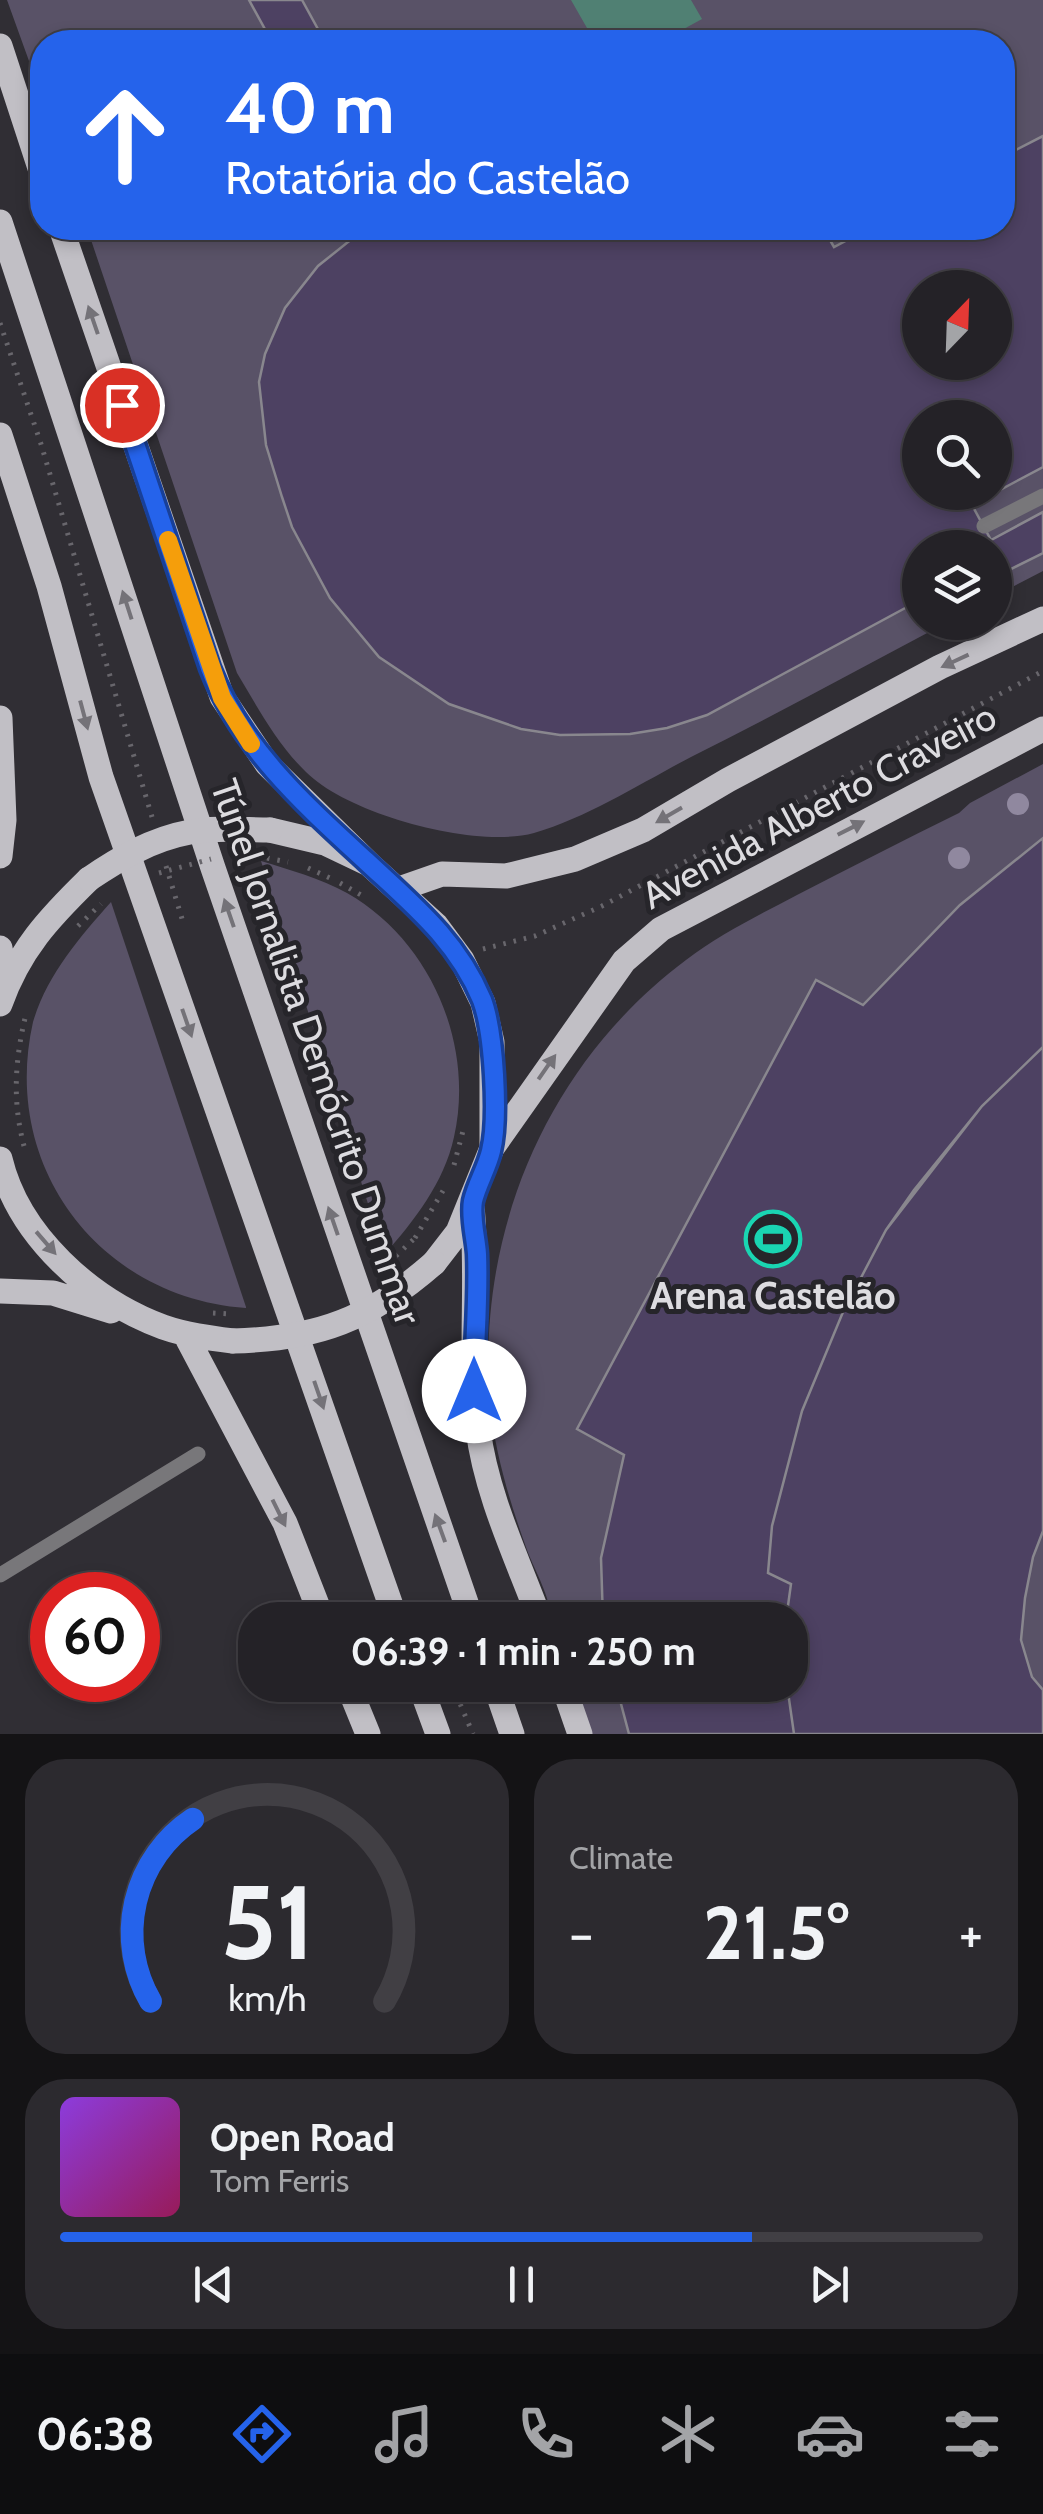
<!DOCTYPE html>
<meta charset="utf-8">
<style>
:root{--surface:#242227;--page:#2c2a2f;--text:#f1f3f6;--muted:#a3a4a7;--line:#413f44;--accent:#2563eb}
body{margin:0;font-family:Cabin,sans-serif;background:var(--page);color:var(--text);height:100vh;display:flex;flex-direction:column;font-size:38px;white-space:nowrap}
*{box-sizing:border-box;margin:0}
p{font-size:32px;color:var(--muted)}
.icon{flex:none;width:55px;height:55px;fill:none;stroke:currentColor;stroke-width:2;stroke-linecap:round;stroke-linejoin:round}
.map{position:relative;height:1734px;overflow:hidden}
.sheet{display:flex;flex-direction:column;gap:25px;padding:25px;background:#141315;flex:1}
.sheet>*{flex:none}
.guide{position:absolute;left:30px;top:30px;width:985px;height:210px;border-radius:40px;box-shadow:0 5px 15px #0003,0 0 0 2px var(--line);background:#2563eb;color:#fff;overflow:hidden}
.needle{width:65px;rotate:23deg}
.tools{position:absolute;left:902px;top:270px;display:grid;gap:20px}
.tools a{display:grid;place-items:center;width:110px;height:110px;border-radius:50%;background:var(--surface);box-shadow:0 5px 15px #0003,0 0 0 2px var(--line);font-size:50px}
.speed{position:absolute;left:30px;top:1572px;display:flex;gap:20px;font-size:50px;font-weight:700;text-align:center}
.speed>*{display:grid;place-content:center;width:130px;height:130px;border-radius:50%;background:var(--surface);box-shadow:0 5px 15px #0003,0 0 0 2px var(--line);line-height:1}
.speed .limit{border:15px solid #d22;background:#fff;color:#111}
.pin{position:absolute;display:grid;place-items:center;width:85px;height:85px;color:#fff;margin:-42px;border:5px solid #fff;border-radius:50%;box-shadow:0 2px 10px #0007}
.me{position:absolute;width:110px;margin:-55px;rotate:0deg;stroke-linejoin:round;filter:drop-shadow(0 0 8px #0008)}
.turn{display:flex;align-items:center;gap:35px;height:210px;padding:0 30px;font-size:45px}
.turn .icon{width:130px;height:130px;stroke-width:2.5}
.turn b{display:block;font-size:70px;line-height:85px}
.big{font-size:75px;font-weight:800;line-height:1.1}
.sheet .tile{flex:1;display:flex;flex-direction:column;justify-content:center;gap:15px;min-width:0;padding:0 35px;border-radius:40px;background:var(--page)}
.sheet .dial{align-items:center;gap:0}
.dial svg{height:260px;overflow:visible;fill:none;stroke:var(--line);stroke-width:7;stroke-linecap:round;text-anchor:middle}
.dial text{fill:var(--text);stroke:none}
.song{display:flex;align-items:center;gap:30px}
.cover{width:120px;height:120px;border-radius:15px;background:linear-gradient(135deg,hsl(270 70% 55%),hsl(330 70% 35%))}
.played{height:10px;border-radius:5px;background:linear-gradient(90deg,var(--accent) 75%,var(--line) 75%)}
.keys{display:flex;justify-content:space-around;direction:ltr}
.heat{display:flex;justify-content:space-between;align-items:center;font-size:55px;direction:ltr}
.sheet .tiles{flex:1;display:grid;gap:25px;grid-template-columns:1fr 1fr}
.tile:last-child{grid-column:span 2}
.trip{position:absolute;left:238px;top:1602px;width:570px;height:100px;border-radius:40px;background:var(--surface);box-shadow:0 5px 15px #0003,0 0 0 2px var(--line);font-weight:800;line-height:100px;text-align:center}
.tab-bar{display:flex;height:160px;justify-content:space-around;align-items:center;background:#0e0e10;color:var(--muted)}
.tab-bar .icon{width:70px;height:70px}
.tab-bar .on{color:var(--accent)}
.tab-bar b{font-size:45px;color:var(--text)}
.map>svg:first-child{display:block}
.green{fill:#595267;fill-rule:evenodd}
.water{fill:#508073}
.building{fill:#4d4162;stroke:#89878e;stroke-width:2.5;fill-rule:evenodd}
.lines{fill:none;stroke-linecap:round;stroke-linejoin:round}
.path{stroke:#68666c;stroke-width:5;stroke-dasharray:2.5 8;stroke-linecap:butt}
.lane{stroke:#78777a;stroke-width:15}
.primary{stroke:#c1bfc5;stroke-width:25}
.path-bridge{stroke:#68666c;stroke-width:5;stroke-dasharray:2.5 8;stroke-linecap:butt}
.primary-bridge{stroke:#c1bfc5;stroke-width:25}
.tree{fill:#90889f}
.oneway{fill:#747278}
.route-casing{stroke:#184099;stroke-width:25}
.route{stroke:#2563eb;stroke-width:18}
.slow{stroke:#f59e0b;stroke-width:18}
.labels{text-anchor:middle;stroke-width:10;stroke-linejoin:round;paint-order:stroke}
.street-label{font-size:38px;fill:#dddce0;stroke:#26252a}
.poi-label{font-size:38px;font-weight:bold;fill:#dddce0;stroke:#26252a}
</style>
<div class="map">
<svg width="1043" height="1734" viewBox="0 0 1043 1734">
<rect width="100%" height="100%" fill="#302e34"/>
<path class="green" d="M7,0H1043V571L995,596V548H920V622L946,623C861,668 777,714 691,757C641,783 589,817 534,833C476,849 349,815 306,772C277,744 258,708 237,673L87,228H1002V42H42V97ZM920,288H995V362H920ZM920,418H995V492H920Z
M1043,764V1734H592L574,1685H790V1620H551C550,1595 536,1574 527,1550C510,1503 495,1453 490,1404C476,1232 547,1064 686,960C720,934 759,915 797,895C851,867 904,840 959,813L970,803Z
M261,861C290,870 320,878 347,893C430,940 475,1044 454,1137C444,1183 414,1221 384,1255Z
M111,902L246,1307V1308C101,1298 0,1168 33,1022C47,975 79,938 111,902Z"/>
<path class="water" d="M571,0H691L702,19L660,42H595Z"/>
<path class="building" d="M249,0H302L325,42H272Z
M1043,136V467L972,505L991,540L1043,512V553L995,577V548H920V600L707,715L667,728L630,734L560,735L521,729L449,704L379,657L330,598L292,527L282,497L266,445L259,382L265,354L285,308L318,266L348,242L371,228H823L834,247L870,228H1002V157ZM920,288H995V362H920ZM920,418H995V492H920Z
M1043,838V1047L982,1106L914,1190L886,1230L843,1312L802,1411L772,1526L768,1573L791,1584L786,1620H603L601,1558L624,1455L577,1429L816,980L863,1005L960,905Z
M1043,1047V1531L1033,1557L1025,1598L1021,1640L1032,1677L1043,1690V1734H794L787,1685H790V1620H786L791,1584L768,1573L772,1526L802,1411L843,1312L886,1230L982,1106Z
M616,1685H787L794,1734H629Z"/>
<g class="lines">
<path class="path" d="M0,323L41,444L152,817
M166,866L183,922
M308,868L330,878
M340,883L361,895
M483,949L535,936L602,906L1043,671
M24,1146C12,1101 15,1059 26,1014
M454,1165L464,1127
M415,1238L444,1189
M452,1685L473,1734"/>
<path class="lane" d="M984,526L1043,496
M0,1575L198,1454"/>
<path class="primary" d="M0,46L42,174
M0,222L213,868L472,1620
M61,228L222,697L267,764L369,864
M0,435L49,586L101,777L396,1620
M0,718L4,820L0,856
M270,830L325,843L369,864L436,925L462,960L483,1003L492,1042V1148L458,1232L434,1263
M399,889L442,874L506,876L575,859L643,830L728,780L940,667L1043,619
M0,948L6,986
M0,1004C19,950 49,918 89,879
M492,1148L624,961L661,929L1043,729
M0,1159C18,1235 90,1300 163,1327C186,1335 209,1338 233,1341
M472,1206C479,1280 469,1355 478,1429C486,1494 517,1558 540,1620
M0,1291L53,1293L111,1311
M185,1334L285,1523L323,1620
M348,1685L368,1734
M420,1685L438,1734
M495,1685L512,1734
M563,1685L580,1734"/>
<path class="path-bridge" d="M267,858L288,862
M159,873L211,859
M78,926L101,904
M396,1256L415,1238
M213,1313L230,1314"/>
<path class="primary-bridge" d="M89,879C120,858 152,839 190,832C215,827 244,830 270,830
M233,1341C318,1339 370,1319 434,1263"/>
</g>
<g class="tree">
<circle cx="1018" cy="804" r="11"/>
<circle cx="959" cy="858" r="11"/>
</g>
<defs><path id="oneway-solid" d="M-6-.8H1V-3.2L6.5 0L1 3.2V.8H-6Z" transform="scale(2.5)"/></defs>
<g class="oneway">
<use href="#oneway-solid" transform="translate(93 320) rotate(-109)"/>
<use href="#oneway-solid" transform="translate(127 605) rotate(-108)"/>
<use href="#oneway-solid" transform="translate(955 661) rotate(155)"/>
<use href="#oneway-solid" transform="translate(84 715) rotate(75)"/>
<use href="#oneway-solid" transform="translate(669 815) rotate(150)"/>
<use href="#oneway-solid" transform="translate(851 828) rotate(-27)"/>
<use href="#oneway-solid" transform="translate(229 913) rotate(-109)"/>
<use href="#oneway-solid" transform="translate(187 1023) rotate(71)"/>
<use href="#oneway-solid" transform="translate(547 1067) rotate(-55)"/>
<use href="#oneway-solid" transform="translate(333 1221) rotate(-109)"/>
<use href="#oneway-solid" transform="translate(46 1243) rotate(49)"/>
<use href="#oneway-solid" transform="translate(319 1395) rotate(71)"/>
<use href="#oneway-solid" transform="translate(279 1513) rotate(64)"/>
<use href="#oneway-solid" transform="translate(440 1528) rotate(-110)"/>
</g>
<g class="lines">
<g class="route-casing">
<path id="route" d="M122,405L210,668C241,748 304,804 366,861C412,904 457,940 482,1000C494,1032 499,1118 491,1151C487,1168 477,1184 473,1201C470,1217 476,1238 477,1254C479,1299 474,1346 474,1391"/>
</g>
<use href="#route" class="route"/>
<path class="slow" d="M168,540L222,698L251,744"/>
</g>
<defs>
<g id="stadium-ring" transform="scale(2.875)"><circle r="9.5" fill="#26252a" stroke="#1ad5b2" stroke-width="1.5"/><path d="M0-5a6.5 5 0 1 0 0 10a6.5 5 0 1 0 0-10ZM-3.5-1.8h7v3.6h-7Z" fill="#1ad5b2"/></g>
</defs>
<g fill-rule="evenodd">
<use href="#stadium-ring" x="773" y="1239"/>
</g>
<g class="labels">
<g class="street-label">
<text transform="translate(819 806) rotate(-28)" y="13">Avenida Alberto Craveiro</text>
<text transform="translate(316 1052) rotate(71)" y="13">Túnel Jornalista Demócrito Dummar</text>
</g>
<g class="poi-label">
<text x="773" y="1309">Arena Castelão</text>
</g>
</g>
</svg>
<div class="tools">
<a><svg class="needle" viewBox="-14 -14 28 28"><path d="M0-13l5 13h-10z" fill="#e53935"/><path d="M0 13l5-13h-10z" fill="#a3a4a7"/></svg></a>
<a><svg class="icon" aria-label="search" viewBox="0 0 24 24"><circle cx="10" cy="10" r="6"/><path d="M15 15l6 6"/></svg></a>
<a><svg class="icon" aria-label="layers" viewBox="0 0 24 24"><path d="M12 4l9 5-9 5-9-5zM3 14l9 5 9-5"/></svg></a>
</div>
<div class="speed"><div class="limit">60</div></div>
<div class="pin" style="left:122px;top:405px;background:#d93025"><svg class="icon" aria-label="arrive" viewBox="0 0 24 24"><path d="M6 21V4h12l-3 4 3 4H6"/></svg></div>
<svg class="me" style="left:474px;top:1391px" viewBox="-20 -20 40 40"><circle r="19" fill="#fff"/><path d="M0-13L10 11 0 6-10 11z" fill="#2563eb"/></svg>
<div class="trip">06:39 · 1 min · 250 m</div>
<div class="guide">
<div class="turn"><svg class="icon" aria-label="ahead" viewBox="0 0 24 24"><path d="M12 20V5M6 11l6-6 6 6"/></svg><div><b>40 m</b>Rotatória do Castelão</div></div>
</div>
</div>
<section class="sheet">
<div class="tiles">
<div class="tile dial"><svg viewBox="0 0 100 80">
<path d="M14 69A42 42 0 1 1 86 69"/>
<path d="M14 69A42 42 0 0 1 27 13" stroke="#2563eb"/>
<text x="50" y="56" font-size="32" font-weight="700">51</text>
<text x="50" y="72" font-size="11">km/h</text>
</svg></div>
<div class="tile"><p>Climate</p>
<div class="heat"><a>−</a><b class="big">21.5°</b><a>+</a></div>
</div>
<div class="tile">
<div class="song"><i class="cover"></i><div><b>Open Road</b><p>Tom Ferris</p></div></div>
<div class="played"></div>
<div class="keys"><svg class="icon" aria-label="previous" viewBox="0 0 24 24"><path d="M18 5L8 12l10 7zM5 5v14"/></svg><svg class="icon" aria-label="pause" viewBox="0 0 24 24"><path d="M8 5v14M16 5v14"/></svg><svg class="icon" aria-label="next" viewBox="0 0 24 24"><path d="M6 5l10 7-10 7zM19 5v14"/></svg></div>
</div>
</div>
</section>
<nav class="tab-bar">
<b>06:38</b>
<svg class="icon on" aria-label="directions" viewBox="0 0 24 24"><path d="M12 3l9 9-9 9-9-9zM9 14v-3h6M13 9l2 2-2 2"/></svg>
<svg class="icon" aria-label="music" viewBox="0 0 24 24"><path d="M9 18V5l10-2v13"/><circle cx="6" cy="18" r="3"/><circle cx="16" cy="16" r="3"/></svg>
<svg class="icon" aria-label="phone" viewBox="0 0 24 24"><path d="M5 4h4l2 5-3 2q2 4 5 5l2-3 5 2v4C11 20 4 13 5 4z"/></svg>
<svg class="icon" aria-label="climate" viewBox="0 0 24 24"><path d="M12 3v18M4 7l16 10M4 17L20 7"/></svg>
<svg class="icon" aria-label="car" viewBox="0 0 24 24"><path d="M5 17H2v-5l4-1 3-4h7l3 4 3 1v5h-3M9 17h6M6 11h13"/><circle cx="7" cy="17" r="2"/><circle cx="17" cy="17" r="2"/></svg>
<svg class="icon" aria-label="filters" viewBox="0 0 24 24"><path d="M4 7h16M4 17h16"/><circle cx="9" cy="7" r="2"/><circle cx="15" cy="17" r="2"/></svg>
</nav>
